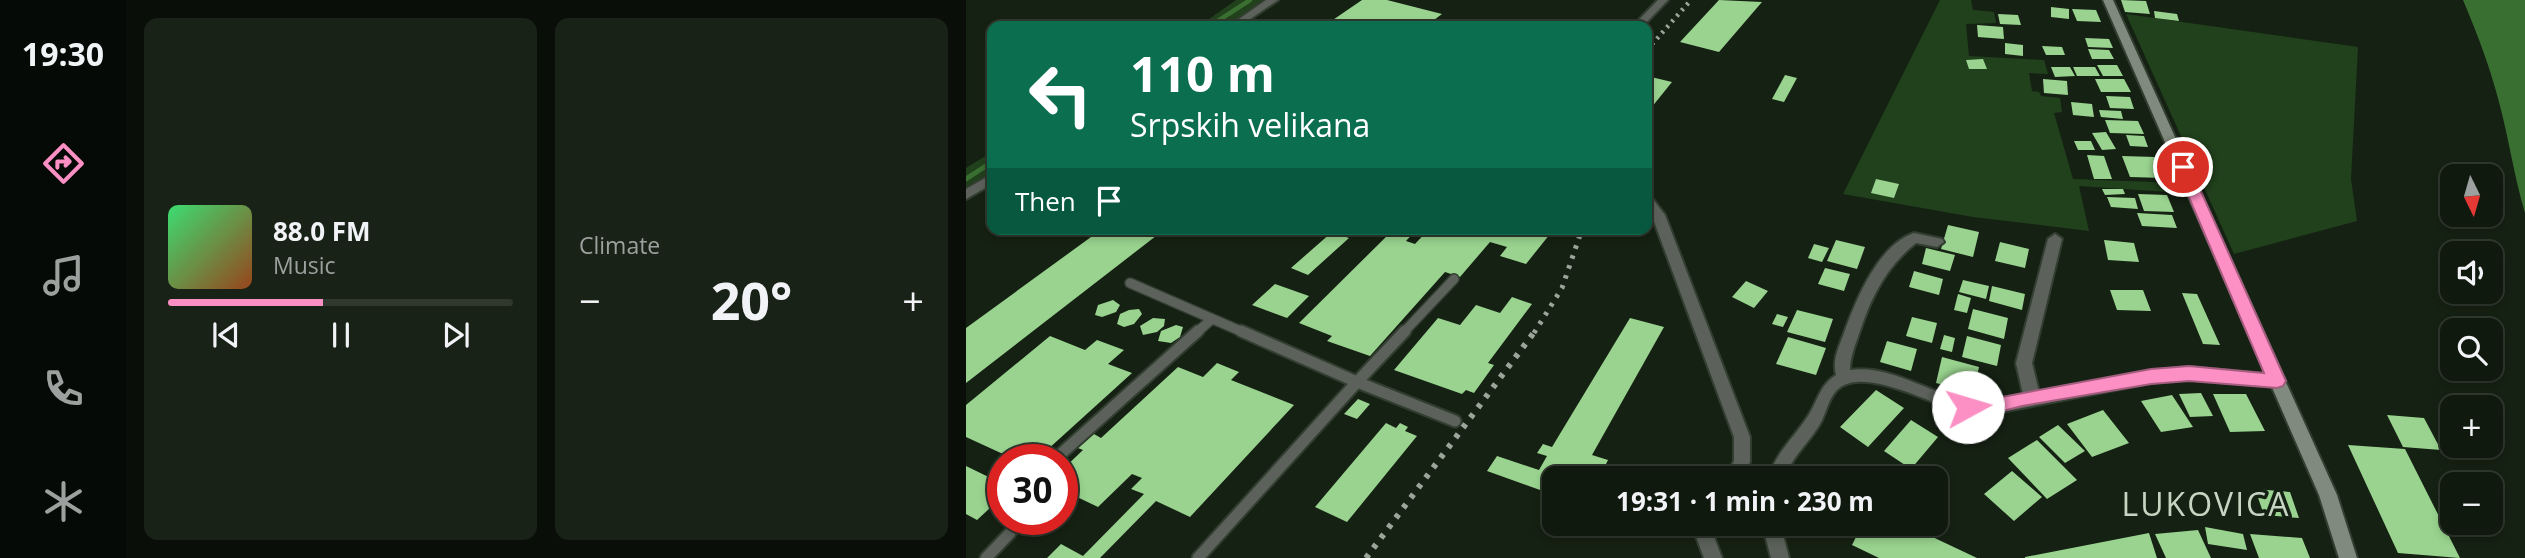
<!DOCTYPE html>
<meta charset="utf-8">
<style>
:root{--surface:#10190e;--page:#192217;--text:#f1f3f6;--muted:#9ca09e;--line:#30382e;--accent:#fc8fc3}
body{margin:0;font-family:"Open Sans",sans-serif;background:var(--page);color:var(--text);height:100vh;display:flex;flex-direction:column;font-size:26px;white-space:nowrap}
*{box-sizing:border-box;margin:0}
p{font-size:23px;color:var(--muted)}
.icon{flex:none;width:38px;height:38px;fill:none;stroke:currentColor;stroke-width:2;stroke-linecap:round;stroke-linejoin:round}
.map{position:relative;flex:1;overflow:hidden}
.side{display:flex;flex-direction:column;gap:18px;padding:18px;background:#090e08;width:840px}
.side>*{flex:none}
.hud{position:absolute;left:21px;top:21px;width:665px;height:214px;border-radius:14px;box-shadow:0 4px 10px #0003,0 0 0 2px var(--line);background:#0b6e4f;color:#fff;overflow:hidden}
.needle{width:46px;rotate:175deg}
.buttons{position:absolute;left:1474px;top:164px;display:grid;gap:14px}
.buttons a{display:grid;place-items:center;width:63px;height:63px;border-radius:14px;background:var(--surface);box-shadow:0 4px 10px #0003,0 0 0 2px var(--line);font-size:35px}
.speed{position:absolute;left:21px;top:444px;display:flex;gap:14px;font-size:35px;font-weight:700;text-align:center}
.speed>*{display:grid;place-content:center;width:91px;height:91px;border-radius:50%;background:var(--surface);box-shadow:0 4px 10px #0003,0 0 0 2px var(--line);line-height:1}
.speed .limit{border:10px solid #d22;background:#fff;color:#111}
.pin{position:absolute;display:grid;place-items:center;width:60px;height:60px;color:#fff;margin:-30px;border:4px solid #fff;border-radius:50%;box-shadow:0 2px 7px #0007}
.me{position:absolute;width:77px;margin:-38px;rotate:84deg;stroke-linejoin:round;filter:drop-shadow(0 0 5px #0008)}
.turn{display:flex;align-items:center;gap:24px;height:147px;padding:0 28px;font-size:32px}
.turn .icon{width:91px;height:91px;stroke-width:2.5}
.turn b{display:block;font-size:49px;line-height:60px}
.then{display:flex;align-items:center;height:66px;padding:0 28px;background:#0003;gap:14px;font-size:26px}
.big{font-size:52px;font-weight:700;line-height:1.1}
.side .card{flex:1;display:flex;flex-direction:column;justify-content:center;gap:10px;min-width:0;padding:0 24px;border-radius:14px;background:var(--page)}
.song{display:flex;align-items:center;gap:21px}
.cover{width:84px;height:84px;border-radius:10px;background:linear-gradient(135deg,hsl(140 70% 55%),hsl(20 70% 35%))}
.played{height:7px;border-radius:4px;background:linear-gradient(90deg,var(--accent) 45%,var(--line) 45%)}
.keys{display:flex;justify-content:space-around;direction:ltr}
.heat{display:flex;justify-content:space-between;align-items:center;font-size:38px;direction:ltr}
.side .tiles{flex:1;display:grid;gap:18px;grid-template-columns:repeat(2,1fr)}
.trip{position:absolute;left:576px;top:466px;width:406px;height:70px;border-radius:14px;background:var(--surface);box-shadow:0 4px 10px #0003,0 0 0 2px var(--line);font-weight:700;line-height:70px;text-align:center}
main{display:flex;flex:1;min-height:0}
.dock{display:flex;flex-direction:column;width:126px;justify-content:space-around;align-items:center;background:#060a06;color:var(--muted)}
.dock .icon{width:49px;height:49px}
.dock .active{color:var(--accent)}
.dock b{font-size:32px;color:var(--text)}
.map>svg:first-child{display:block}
.green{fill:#21401c}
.water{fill:#396f30}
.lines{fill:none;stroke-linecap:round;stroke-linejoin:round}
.stream-far1{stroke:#396f30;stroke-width:4.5}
.stream{stroke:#396f30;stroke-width:5}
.building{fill:#99d38f}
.lane-far1-casing{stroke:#323e30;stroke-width:12}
.lane-casing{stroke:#323e30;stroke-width:15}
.street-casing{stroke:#323e30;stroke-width:4}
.secondary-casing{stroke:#323e30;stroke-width:4}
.lane-far1{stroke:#5c625b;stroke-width:9}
.lane{stroke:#5c625b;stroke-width:11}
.street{fill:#5c625b;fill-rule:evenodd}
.secondary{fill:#808a7e;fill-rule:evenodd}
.rail-far2{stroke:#9ca59a;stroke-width:4.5;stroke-dasharray:2.5 5;stroke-linecap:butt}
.rail-far1{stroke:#9ca59a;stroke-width:5;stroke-dasharray:3.5 7;stroke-linecap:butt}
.rail{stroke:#9ca59a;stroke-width:6;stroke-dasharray:4.5 8;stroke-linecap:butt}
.route{fill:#fc8fc3;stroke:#a45d7f;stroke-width:2}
.labels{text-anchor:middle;stroke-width:7;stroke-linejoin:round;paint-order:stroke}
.near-quarter-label{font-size:32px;letter-spacing:2px;fill:#c5d5c2;stroke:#152113}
</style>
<main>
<nav class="dock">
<b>19:30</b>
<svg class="icon active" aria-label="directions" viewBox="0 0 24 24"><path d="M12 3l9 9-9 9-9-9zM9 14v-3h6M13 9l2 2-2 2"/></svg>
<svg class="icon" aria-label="music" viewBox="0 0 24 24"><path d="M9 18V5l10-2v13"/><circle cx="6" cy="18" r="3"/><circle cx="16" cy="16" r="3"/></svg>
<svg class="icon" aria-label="phone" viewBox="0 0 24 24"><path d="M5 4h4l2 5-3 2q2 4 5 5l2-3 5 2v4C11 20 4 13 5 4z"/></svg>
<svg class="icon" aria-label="climate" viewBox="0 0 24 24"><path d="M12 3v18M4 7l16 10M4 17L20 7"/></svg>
</nav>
<section class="side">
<div class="tiles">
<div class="card">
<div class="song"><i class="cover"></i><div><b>88.0 FM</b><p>Music</p></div></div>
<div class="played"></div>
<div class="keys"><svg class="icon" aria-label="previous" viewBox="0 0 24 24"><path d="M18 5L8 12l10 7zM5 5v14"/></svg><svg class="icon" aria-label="pause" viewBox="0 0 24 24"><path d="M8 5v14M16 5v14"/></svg><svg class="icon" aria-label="next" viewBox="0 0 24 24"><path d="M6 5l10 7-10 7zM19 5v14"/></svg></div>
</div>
<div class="card"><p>Climate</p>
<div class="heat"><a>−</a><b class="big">20°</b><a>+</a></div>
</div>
</div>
</section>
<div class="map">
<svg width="1559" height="558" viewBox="0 0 1559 558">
<rect width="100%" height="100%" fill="#152113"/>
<path class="green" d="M270,0H304L263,26H233Z
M974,0H1005L1007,10L1028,12L1030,23L1000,24L1003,56L1078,60L1082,74L1063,73L1066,91L1073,92L1075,96L1094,98L1096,112L1088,113L1107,179L1213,183L1217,193L1113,186L1123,231L1007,217L877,194Z
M1160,14L1392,47L1385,179L1391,221L1268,254Z
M26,152V176L0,193V168Z"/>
<path class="water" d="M1497,0H1559V213C1548,176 1543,139 1533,102C1524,67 1511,33 1497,0Z"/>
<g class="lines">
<path class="stream-far1" d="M244,26L284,0"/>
<path class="stream" d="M0,179L26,162"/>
</g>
<path class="building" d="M396,0H421L476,14L460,26H358Z
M753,0L796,2L753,52L714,42Z
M1155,0L1180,1L1184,14L1159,12Z
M1085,7L1103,9V19L1085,17Z
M1106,9L1130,10L1135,22L1111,21Z
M1188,11L1211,14L1213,21L1189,18Z
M1032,14L1052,15L1055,25L1034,24Z
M1011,25L1037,27L1038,39L1012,37Z
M1119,38L1143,39L1147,48L1122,47Z
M1039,43L1057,45V56L1039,54Z
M1076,46L1096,47L1099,55H1080Z
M1122,49L1143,50L1148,59H1126Z
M1017,59L1021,69H1003L1000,60Z
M1131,65H1151L1157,76H1137Z
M1085,67H1104L1109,76L1089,77Z
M1107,67H1129L1134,76H1111Z
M819,75L831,78L818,102L806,99Z
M681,76L706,82L681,113Z
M1077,79L1101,81L1102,95L1078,93Z
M1129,79H1158L1165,92H1135Z
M1140,96L1164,97L1168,109L1144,108Z
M1105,102L1126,104L1128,117L1107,115Z
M1133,110L1155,111L1157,119L1135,117Z
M1139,120L1172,121L1178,134L1144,133Z
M1140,132L1150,149L1136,150L1126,133Z
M1160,135L1178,136L1182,147L1164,146Z
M1108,141H1125L1129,150H1112Z
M1121,155L1138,156L1146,179H1128Z
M1156,156L1189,157L1198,178L1164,177Z
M910,179L933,184L928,198L905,193Z
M1136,189H1157L1159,194L1139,195Z
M1172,194L1201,195L1208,212L1178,211Z
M1141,197L1169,198L1172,209L1145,207Z
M1171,213L1206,215L1211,228L1176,226Z
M982,225L1013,232L1007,257L975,249Z
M136,229H199L0,383V328Z
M428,229H451L440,241L449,244L463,229H588L560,264L534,256L541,247L524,242L494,277L479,272L404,356L361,341L366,336L333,323Z
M366,232L383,238L342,275L325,268Z
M870,240L899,247L891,269L861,261Z
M1138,240L1168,243L1173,262L1142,260Z
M1034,242L1063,249L1059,268L1029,261Z
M848,244L863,248L856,262L842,258Z
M960,248L989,255L984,271L956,264Z
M859,268L884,274L878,291L852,284Z
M948,271L977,279L973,295L943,287Z
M997,280L1023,286L1020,299L993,292Z
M780,281L802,291L788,308L766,297Z
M309,284L343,296L321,318L286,305Z
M1026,286L1059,294L1056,310L1023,301Z
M1144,290H1177L1185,311L1151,310Z
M1216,293L1231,294L1254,345L1237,344Z
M992,294L1005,298L1001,313L988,310Z
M546,297L566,304L522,363L528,365L508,393L500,390L496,394L428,370L472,318L494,325L510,305L534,313Z
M147,300L154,305L150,312L136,317L129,315L132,305Z
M173,309L176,314L168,324L158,327L151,324L154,314L163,310Z
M1007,309L1042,318L1038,339L1002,329Z
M831,310L867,319L859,342L821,332Z
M811,314L822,317L817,327L806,324Z
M946,317L971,323L966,343L940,336Z
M187,318L199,319L198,326L191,332L177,335L174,326Z
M664,318L698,327L626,455L642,460L633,478L616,473L613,478H588V495L521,471L531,456L573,470L581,456L571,453L577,444L586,447Z
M210,325L217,327L214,337L205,343L192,341L195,331Z
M978,335L989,338L986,352L974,349Z
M84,336L119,350L131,340L158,350L142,364L166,373L70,460H50L0,437V405Z
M1001,336L1035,345L1031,366L996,357Z
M822,337L860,348L850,375L810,364Z
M921,341L951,349L945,371L914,362Z
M976,357L1013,367L1007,393L970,383Z
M251,363L273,372L265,380L328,405L224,517L190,501L134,558H81L95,544L117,556L178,494L165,489L176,478L166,474L132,507L109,496L103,501L96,498V470L117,450L112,448L128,434L135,438L212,367L237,377Z
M910,390L938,408L902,447L874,427Z
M1235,393L1247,416L1224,417L1213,394Z
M1247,394H1280L1299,431L1264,432Z
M1206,395L1227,427L1195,432L1175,401Z
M392,399L404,404L391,419L378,414Z
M1137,410L1163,443L1126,457L1101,424Z
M1421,415L1458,418L1475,450L1437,447Z
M945,420L972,437L945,469L918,451Z
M420,423L430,428L434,423L442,427L439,431L451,436L381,522L349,507Z
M1092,425L1119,451L1099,463L1073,437Z
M1071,440L1111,480L1081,499L1042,458Z
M1382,445L1439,449L1494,558L1432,553Z
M0,466L37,484V496L11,520L0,514Z
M1046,471L1076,497L1048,521L1018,494Z
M1289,489L1324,492L1333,518L1298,515Z
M897,523H962L958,533L1011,558H913L886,545Z
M1239,527L1277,534L1281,550L1242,544Z
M1232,530L1245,558H1200L1189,534Z
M1183,533L1191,558H1059V557Z
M1284,534L1336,538L1344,558H1293Z"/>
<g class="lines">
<g class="lane-far1-casing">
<path id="lane-far1" d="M164,283L279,333
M230,333L246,319
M437,333L488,279"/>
</g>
<g class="lane-casing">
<path id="lane" d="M439,331L391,382L489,421
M88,460L232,331
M20,558L44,533L51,520
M232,558L391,382L275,331"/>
</g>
<g class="street-casing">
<path id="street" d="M300,0H312L274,26H263Z
M692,0H702L677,26H667Z
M26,174V184L0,199V189Z
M681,197L686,198L699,215L784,437V462L776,478H759L768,461V437L686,216L681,210Z
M948,233L976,239L978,242L971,247L950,243C920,267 905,297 893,334C889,346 884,357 884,370C926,364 963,395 1004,400C1022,403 1040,398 1057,394L1050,363L1082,239L1089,234L1096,239L1066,363L1073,392L1185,371L1223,367L1311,375L1316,377L1319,381L1316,385L1311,387L1223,379L1185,383L1025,414C1012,414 1000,414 988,410C960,401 895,366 871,390C862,399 860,414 854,424C843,443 826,456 819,478H802C811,451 827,439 842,416C852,401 853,386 870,375C866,360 873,347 878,333C890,300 912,245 948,233Z
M725,523H743L756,558H738Z
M796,523H814L823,558H805Z"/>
</g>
<g class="secondary-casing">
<path id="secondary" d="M1137,0H1147L1371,495L1391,558H1373L1353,495Z"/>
</g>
<use href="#lane-far1" class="lane-far1"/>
<use href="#lane" class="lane"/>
<use href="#street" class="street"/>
<use href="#secondary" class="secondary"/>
<path class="rail-far2" d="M681,50L725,0"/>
<path class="rail-far1" d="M568,333L596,288L616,229"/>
<path class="rail" d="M400,558L569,331"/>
</g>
<path class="route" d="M1217,163L1224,167L1320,381L1317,386L1311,388L1223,381L1185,384L1056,406L1025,414L995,413L993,407L995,402L1025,399L1185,369L1223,366L1298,373L1210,167Z"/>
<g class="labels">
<g class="near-quarter-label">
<text x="1240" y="516">LUKOVICA</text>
</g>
</g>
</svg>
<div class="buttons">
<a><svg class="needle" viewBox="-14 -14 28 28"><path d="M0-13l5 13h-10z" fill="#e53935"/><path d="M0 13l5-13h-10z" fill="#9ca09e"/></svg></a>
<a><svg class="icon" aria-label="sound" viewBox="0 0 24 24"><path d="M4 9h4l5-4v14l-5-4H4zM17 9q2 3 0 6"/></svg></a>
<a><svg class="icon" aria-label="search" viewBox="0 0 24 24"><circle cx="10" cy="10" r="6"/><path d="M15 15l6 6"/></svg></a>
<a>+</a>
<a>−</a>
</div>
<div class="speed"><div class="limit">30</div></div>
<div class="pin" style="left:1217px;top:167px;background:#d93025"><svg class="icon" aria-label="arrive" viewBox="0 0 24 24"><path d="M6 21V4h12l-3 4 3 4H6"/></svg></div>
<svg class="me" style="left:1002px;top:407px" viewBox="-20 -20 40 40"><circle r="19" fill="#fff"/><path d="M0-13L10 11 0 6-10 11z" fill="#fc8fc3"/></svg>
<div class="trip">19:31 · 1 min · 230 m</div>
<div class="hud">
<div class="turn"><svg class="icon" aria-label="left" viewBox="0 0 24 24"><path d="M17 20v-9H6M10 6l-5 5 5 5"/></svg><div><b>110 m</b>Srpskih velikana</div></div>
<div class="then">Then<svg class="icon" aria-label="arrive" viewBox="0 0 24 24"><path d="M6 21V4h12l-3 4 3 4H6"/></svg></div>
</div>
</div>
</main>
